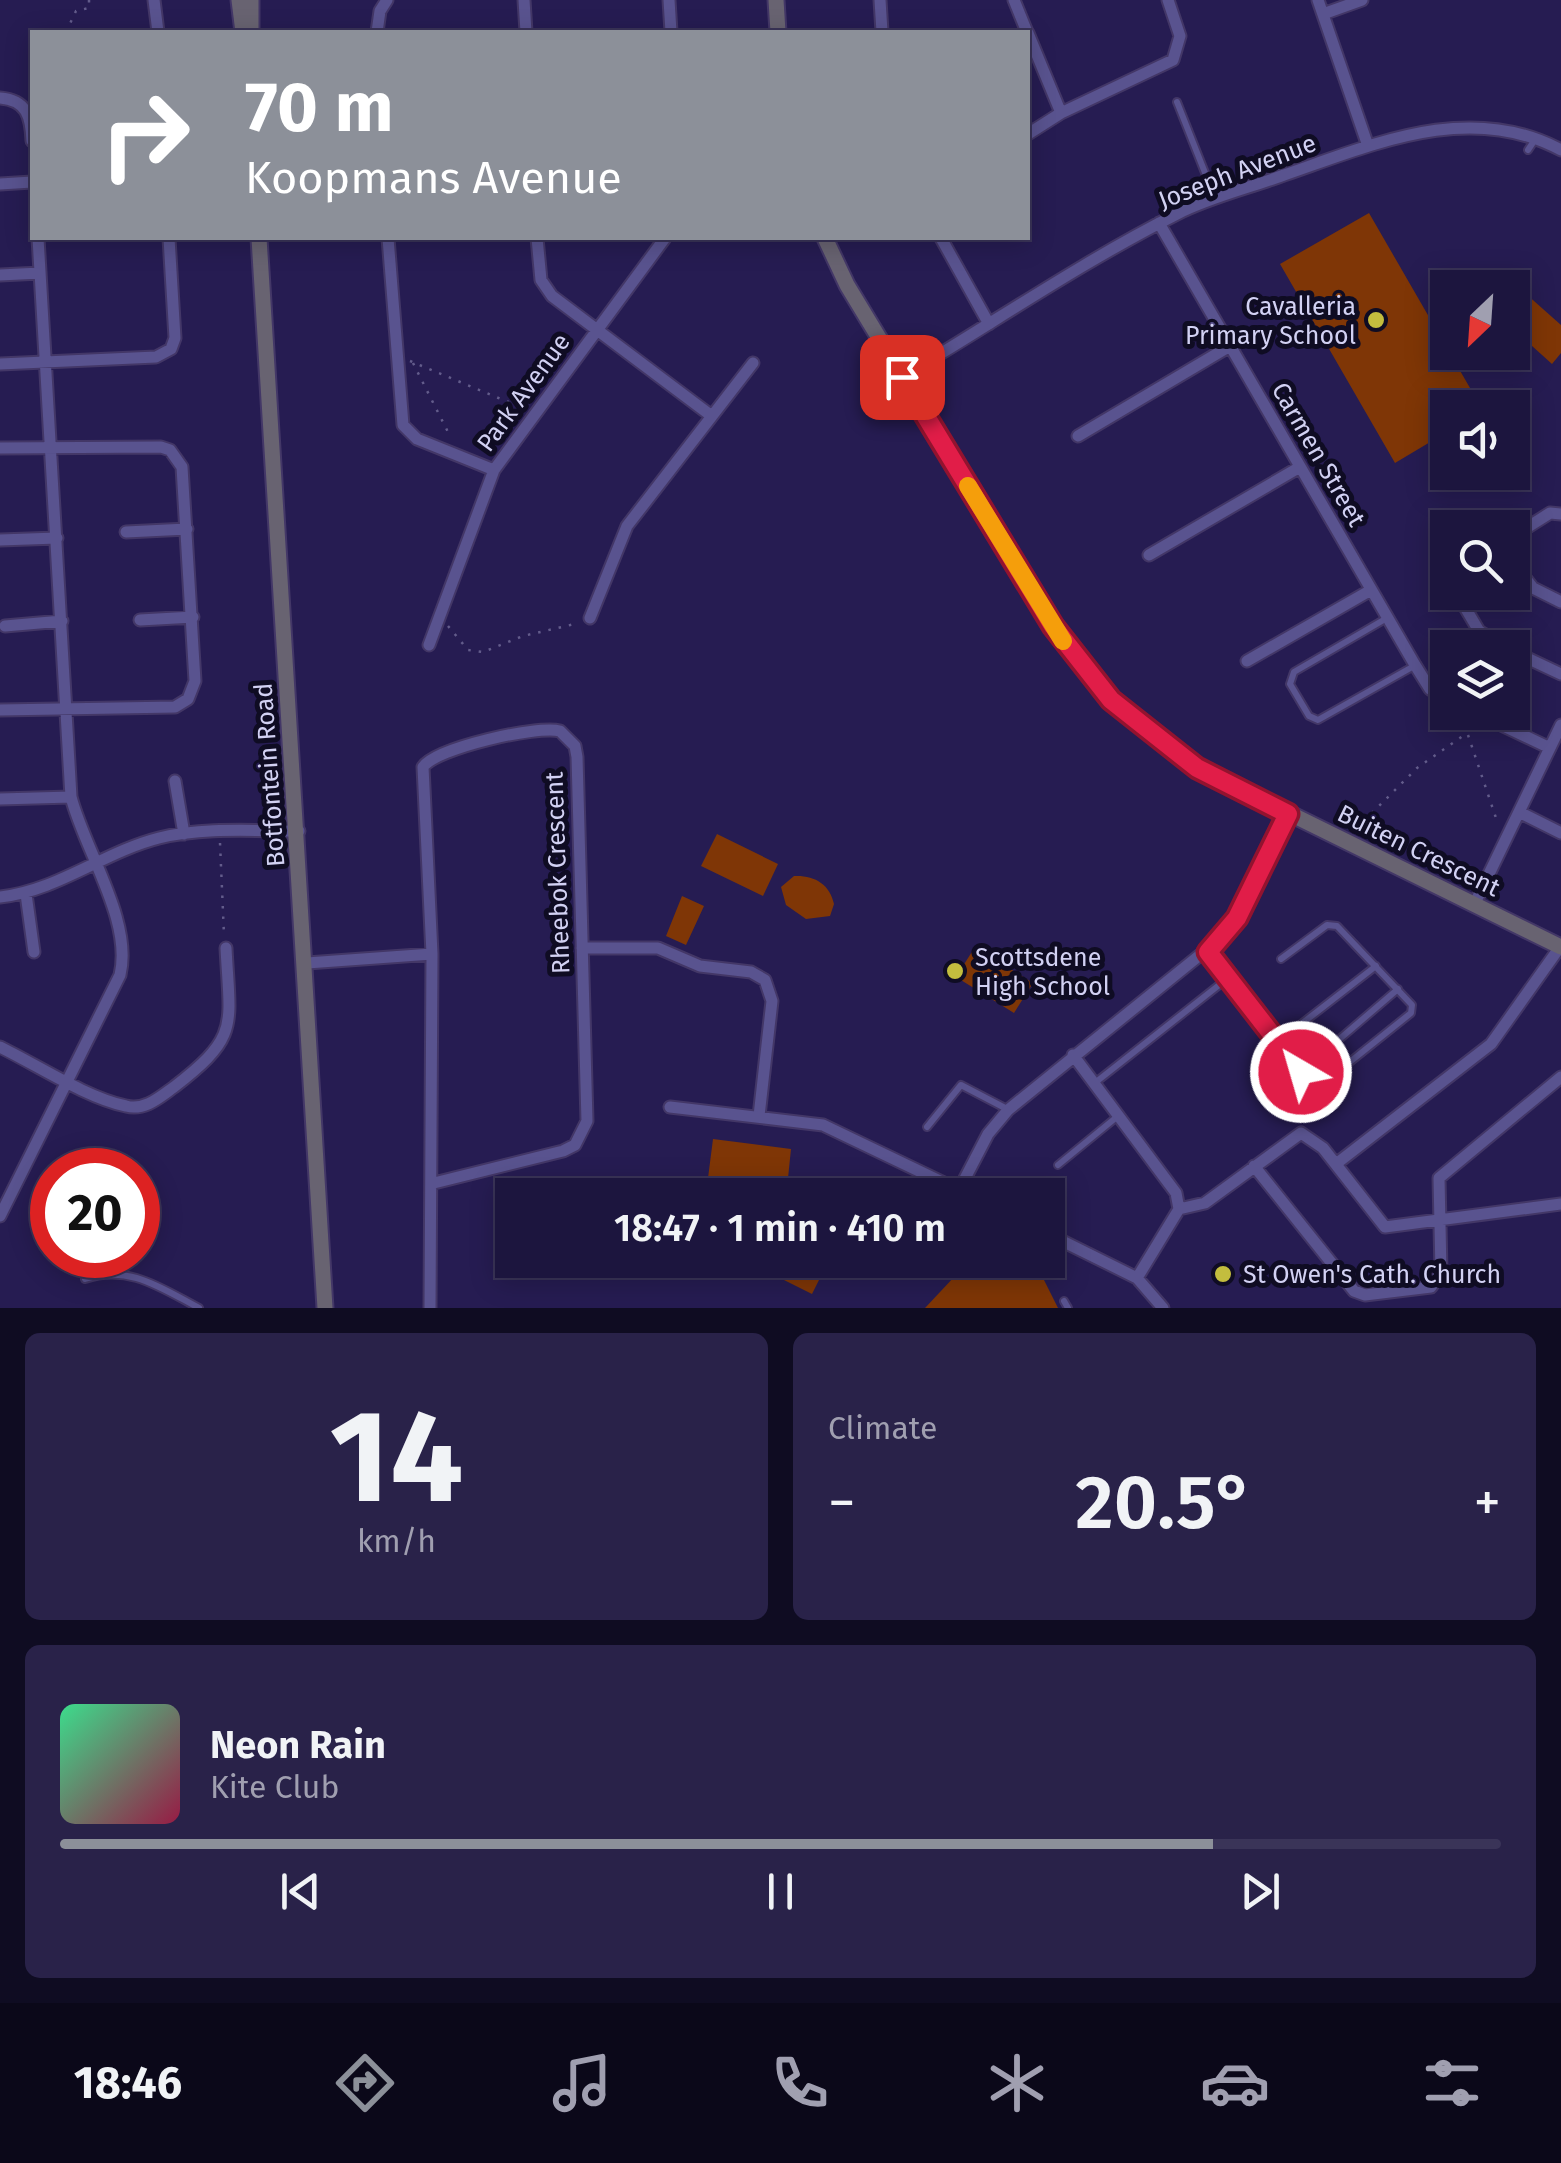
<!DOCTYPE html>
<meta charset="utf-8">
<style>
:root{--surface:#1c153e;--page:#292249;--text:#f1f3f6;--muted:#a09fb0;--line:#3a3458;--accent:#8c9099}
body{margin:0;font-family:"Fira Sans",sans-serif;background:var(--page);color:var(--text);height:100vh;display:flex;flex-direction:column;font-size:38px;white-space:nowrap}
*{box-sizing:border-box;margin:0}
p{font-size:32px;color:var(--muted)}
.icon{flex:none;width:55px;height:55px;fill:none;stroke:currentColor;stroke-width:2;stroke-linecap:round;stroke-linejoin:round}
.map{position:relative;height:1308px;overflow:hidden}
.side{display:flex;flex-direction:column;gap:25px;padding:25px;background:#0f0c22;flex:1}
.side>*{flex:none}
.hud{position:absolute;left:30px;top:30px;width:1000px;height:210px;border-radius:0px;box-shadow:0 5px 25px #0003,0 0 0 2px var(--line);background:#8c9099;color:#fff;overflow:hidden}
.needle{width:65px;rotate:205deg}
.fabs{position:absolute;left:1430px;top:270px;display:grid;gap:20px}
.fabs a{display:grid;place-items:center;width:100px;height:100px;border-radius:0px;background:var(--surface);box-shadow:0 5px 25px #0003,0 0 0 2px var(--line);font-size:50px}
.speed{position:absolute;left:30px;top:1148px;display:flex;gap:20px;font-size:50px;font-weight:700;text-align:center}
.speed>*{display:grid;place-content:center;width:130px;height:130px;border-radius:50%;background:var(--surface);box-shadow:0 5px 25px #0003,0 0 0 2px var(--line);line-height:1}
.speed .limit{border:15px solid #d22;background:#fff;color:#111}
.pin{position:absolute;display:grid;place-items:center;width:85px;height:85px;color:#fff;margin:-42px;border-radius:20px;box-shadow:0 5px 15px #0006}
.me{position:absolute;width:110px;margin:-55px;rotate:322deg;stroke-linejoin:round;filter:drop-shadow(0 0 8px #0008)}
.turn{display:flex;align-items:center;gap:35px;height:210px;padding:0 50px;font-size:45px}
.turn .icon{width:130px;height:130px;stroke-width:2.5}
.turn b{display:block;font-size:70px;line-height:85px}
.big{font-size:75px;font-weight:600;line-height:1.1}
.side .widget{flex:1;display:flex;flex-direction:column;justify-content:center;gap:15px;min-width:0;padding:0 35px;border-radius:15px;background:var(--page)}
.side .dial{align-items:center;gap:0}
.dial b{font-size:130px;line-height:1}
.song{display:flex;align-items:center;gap:30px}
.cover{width:120px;height:120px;border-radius:15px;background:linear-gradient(135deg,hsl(150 70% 55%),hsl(340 70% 35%))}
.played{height:10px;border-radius:5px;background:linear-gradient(90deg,var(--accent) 80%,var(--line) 80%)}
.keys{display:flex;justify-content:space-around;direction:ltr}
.heat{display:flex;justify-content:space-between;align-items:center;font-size:55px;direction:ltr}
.side .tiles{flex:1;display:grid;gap:25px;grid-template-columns:1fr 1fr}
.widget:last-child{grid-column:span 2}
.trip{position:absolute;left:495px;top:1178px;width:570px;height:100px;border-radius:0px;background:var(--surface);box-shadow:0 5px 25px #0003,0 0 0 2px var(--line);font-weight:600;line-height:100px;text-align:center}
.tab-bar{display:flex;height:160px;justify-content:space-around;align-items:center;background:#0b0819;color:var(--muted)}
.tab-bar .icon{width:70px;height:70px}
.tab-bar .on{color:var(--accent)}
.tab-bar b{font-size:45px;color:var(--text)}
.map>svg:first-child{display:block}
.green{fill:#7f3606}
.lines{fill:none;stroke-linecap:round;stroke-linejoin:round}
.lane-casing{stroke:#433767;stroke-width:10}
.street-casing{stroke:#433767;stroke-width:15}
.secondary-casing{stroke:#433767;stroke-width:19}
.path{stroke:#635c8b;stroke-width:2.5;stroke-dasharray:2.5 8;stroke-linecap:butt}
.lane{stroke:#59538f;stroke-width:6}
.street{stroke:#59538f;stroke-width:11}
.secondary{stroke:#686371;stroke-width:15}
.route-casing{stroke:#92132f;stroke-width:25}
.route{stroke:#e11d48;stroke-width:18}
.slow{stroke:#f59e0b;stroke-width:18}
.poi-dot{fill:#c3bd3e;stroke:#0f0c23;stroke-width:4}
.labels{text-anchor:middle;stroke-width:10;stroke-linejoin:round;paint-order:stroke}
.street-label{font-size:25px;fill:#d2d1f3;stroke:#0f0c23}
.poi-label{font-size:25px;fill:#d2d1f3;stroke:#0f0c23;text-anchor:start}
</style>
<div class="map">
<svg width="1561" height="1308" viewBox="0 0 1561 1308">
<rect width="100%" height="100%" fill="#261c52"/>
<path class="green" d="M1369,213L1481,407L1448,408L1447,432L1395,463L1280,264Z
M1525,293L1561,325V353L1552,364L1513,329V306Z
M717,834L778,864L763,896L701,866Z
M794,876C814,875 830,884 834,904L830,916L806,919L786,905L781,887Z
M682,896L704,906L686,945L666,936Z
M975,947L1033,983L1014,1013L956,977Z
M713,1139L791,1149L787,1188L708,1178Z
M754,1260H815L826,1266L812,1294L752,1264Z
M970,1260H1034L1058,1308H925Z"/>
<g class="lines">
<g class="lane-casing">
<path id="lane" d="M1177,102L1215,198
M1528,150L1536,138
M1387,618L1294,672L1290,684L1309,716L1318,720L1414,666
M1208,952L1316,1089L1411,1013L1412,1005L1337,926L1327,925L1281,959
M1278,1042L1376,966
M1301,1072L1398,989
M1096,1082L1228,978
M927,1127L961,1085L1007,1109
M1058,1165L1118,1116
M85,1279C128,1264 161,1288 199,1308
M1064,1301L1068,1308"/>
</g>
<g class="street-casing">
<path id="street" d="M154,0L158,32
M524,0L526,32
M669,0L671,32
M880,0L882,32
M1014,0L1027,32
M1318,0L1368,146
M1323,14L1362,0
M377,32L380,11L387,0
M1028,33L1061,113
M0,98C27,100 31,117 32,141
M1028,134L1061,113L1173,60L1180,36L1168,0
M0,184L32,182
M1159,223L1415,665L1430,689L1448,700
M388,238L403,425L417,439L494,470
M537,238L541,280L552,296L709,414
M941,238L989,324
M0,275L40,273
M0,364L156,357L171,349L175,338L169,238
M902,377C993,323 1082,262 1177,214C1210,197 1249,188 1284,175C1374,144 1470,101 1561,150
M1078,436L1230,346
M0,448L161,447L170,450L182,467L195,681L188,699L175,707L0,710
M126,532L187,529
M1512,537L1550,513L1561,514
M0,540L57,538
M1149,555L1300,467
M1512,561L1533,588L1561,602
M1456,592L1479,631L1506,648
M590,618L627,526L753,363
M140,620L193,617
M5,626L62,621
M429,645L494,470L665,238
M1512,651L1561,674
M1247,661L1371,590
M1474,712L1550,748
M175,781L184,834
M0,799L71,797
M1519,812L1561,833
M26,894L34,952
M0,897C57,891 104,852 159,838C203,827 254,831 299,831
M1474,905L1561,725
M582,948H658L700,966L751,972L765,980L772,1001L759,1116
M307,963L432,954
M0,1047C37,1065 87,1098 126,1106C145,1111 160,1097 174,1087C240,1036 230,1027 226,948
M1073,1055L1176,1193L1179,1209L1137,1278
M670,1107L823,1125L969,1195
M1336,1164L1491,1044L1560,947
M1254,1166L1354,1291L1365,1295L1431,1287L1441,1272L1439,1178L1561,1077
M959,1190L988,1134L1008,1110L1226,934L1248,900L1288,814
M1179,1209L1205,1203L1301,1133L1323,1148L1385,1227L1561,1204
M0,1216L120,975C133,921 85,851 71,797L38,238
M1048,1234L1137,1278L1163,1308
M430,1308L432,954L423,767C436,748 537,725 560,731L575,746L577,757L587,1121L575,1145L563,1151L434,1183"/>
</g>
<g class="secondary-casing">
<path id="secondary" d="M239,0L243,32
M251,0V32
M776,0L778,32
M259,238L325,1308
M825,238L847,285L1053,626L1111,700L1197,768L1561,947"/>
</g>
<path class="path" d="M66,32L76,11L89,8V0
M410,361L508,402L519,399L528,403
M413,363L450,436
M448,626L468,650L483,652L523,636L579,623
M1468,735L1497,821
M1357,828L1417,768L1467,733V723
M220,843L224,935"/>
<use href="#lane" class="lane"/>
<use href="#street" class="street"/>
<use href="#secondary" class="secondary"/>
</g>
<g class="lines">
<g class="route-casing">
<path id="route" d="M902,377L1053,626L1111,700L1197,768L1288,814L1237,918L1208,952L1301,1072"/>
</g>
<use href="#route" class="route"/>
<path class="slow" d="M968,486L1063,641"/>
</g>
<g class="poi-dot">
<circle cx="1376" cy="320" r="10"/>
<circle cx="955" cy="971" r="10"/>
<circle cx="1223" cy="1274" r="10"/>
</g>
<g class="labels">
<g class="street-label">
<text transform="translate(1237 171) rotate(-21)" y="9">Joseph Avenue</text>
<text transform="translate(523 392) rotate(-54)" y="9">Park Avenue</text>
<text transform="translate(1319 454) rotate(60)" y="9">Carmen Street</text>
<text transform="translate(269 775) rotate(-94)" y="9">Botfontein Road</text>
<text transform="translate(1419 850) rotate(26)" y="9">Buiten Crescent</text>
<text transform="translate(557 873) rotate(-92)" y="9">Rheebok Crescent</text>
</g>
<g class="poi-label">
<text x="1356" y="315" text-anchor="end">Cavalleria<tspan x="1356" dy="29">Primary School</tspan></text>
<text x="975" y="966">Scottsdene<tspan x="975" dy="29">High School</tspan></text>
<text x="1243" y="1283">St Owen's Cath. Church</text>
</g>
</g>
</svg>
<div class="fabs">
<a><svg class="needle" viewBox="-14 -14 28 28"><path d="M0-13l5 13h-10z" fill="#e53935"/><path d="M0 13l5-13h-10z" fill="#a09fb0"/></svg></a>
<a><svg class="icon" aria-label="sound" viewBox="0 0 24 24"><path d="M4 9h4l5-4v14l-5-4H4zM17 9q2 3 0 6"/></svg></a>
<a><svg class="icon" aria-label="search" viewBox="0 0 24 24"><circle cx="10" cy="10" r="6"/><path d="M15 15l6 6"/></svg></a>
<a><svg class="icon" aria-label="layers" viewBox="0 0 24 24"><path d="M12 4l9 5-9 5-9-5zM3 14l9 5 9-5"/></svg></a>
</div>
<div class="speed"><div class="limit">20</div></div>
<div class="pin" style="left:902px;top:377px;background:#d93025"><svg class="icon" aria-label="arrive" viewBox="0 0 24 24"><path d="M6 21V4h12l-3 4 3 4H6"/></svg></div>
<svg class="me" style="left:1301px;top:1072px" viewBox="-20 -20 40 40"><circle r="17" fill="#e11d48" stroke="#fff" stroke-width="3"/><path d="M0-11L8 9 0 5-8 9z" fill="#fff"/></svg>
<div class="trip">18:47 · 1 min · 410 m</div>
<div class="hud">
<div class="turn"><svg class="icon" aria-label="right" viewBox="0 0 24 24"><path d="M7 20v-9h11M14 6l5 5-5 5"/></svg><div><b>70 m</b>Koopmans Avenue</div></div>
</div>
</div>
<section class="side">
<div class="tiles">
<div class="widget dial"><b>14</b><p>km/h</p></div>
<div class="widget"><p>Climate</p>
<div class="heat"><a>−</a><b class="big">20.5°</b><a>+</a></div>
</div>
<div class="widget">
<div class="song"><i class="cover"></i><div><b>Neon Rain</b><p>Kite Club</p></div></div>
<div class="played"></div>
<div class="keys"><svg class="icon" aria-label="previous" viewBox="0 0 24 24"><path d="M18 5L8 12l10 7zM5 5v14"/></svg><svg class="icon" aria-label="pause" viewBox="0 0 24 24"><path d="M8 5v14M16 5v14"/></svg><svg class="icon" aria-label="next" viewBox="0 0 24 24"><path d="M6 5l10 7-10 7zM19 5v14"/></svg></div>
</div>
</div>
</section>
<nav class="tab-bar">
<b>18:46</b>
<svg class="icon on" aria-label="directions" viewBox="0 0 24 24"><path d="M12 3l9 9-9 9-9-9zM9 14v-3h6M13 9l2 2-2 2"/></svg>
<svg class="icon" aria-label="music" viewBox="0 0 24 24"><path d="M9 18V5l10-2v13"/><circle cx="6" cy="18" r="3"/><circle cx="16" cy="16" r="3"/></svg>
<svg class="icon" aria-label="phone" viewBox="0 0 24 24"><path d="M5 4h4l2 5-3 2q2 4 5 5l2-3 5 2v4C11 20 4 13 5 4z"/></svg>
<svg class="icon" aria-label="climate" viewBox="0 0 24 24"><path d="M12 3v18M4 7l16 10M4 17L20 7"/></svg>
<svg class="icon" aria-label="car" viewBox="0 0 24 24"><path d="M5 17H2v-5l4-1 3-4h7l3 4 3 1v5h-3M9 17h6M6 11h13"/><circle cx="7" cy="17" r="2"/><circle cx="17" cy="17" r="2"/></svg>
<svg class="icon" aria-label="filters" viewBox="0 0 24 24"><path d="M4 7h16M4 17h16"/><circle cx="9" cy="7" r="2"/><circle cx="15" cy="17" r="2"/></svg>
</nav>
